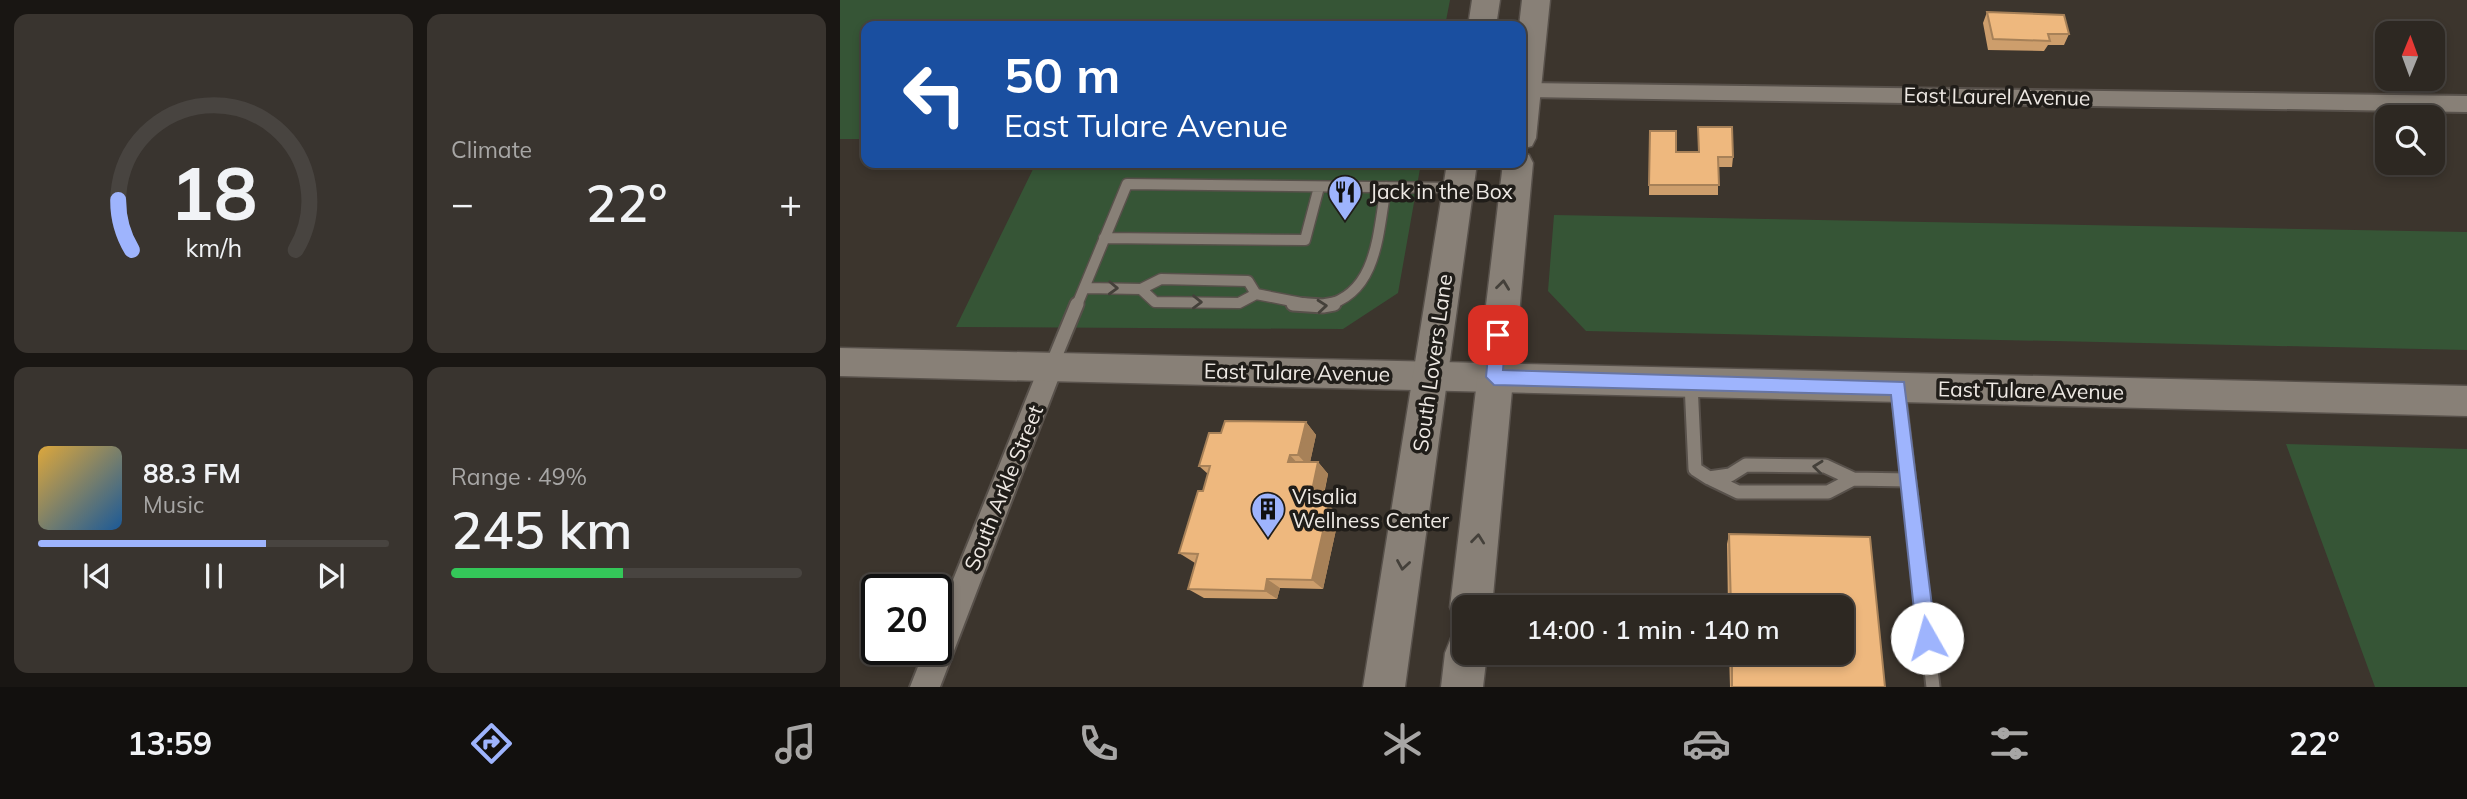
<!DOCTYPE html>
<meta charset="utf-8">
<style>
:root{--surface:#2d2822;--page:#39342f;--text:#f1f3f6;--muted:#a7a6a5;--line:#484440;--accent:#9eb4fd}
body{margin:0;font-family:Mulish,sans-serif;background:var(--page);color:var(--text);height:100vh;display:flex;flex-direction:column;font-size:26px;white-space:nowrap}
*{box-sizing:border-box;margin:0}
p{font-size:23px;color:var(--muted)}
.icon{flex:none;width:38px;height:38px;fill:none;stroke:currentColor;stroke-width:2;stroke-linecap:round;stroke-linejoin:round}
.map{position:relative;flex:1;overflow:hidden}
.side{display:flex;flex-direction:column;gap:14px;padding:14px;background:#191613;width:840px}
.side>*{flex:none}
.top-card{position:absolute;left:21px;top:21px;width:665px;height:147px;border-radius:14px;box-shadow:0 4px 10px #0003,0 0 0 2px var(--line);background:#1a4fa0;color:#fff;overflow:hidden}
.needle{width:46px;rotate:1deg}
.tools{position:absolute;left:1535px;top:21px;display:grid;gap:14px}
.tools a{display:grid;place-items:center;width:70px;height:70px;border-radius:14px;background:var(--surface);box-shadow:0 4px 10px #0003,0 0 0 2px var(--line);font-size:35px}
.speed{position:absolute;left:21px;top:574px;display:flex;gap:14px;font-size:35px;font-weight:700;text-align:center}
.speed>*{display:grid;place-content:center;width:91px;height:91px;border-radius:50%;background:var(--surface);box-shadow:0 4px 10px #0003,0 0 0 2px var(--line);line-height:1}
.speed .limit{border:4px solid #111;border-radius:10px;background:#fff;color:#111}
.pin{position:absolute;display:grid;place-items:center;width:60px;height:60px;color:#fff;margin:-30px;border-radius:14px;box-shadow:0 4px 10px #0006}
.me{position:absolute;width:77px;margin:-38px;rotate:353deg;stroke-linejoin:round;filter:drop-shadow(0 0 5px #0008)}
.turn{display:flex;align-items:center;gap:24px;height:147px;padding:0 28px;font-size:32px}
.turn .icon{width:91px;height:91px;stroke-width:2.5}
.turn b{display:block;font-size:49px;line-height:60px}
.big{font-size:52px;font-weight:600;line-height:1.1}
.side .card{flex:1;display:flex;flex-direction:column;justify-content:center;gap:10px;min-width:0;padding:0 24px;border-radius:14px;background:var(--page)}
.side .dial{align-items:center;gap:0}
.dial svg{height:182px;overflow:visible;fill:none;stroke:var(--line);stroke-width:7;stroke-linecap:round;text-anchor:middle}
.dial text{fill:var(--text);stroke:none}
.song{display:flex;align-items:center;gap:21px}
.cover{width:84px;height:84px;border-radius:10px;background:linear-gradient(135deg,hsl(40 70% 55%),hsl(210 70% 35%))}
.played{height:7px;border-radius:4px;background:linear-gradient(90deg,var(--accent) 65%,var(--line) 65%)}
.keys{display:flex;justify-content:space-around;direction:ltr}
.heat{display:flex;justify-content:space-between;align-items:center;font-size:38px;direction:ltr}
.charge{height:10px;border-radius:5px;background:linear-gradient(90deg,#34c759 49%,var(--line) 0)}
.side .tiles{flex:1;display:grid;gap:14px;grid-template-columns:repeat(2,1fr)}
.trip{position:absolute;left:612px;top:595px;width:402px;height:70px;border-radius:14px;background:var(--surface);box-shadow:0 4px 10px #0003,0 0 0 2px var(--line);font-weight:600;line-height:70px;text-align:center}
.menu{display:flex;height:112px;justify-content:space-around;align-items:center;background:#12100e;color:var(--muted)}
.menu .icon{width:49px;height:49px}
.menu .active{color:var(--accent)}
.menu b{font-size:32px;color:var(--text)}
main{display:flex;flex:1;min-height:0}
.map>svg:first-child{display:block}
.green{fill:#365536}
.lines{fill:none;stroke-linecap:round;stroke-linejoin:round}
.service-far1-casing{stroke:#58514b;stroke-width:13}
.service-casing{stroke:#58514b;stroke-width:17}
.minor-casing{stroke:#58514b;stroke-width:4}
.tertiary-casing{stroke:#58514b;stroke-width:3}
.secondary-casing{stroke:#58514b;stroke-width:3}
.service-far1{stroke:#888077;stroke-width:10}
.service{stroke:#888077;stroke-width:13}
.minor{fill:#888077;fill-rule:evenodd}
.tertiary{fill:#888077;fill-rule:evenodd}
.secondary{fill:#888077;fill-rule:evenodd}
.wall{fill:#cd9e6c}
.shaded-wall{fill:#a78158}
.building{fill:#eeb87e;stroke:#a78158;stroke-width:2}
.oneway{stroke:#44403a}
.route{fill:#9eb4fd;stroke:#6775a4;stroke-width:2}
.labels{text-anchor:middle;stroke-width:7;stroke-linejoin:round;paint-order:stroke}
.street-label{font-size:21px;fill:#eee9e4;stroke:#201d19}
.poi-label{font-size:21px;fill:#eee9e4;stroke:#201d19;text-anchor:start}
</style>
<main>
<section class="side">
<div class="tiles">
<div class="card dial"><svg viewBox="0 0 100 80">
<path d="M14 69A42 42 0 1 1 86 69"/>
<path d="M14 69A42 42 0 0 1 8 47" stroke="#9eb4fd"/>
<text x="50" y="56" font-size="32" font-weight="700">18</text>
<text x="50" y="72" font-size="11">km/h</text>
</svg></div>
<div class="card"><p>Climate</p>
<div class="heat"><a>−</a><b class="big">22°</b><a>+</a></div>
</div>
<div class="card">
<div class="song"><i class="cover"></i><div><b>88.3 FM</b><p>Music</p></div></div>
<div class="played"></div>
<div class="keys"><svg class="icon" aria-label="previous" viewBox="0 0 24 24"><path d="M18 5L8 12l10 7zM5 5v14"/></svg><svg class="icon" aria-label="pause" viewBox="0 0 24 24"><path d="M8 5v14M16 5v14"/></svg><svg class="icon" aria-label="next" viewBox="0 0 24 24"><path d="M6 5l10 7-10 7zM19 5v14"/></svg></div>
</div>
<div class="card"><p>Range · 49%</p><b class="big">245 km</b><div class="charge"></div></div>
</div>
</section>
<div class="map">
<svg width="1627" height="687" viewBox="0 0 1627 687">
<rect width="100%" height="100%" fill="#3c352d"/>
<path class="green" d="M0,0H610L605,26H26V139H0Z
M196,163H581L558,293L503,329L116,327Z
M714,215L1627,232V350L746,331L708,291Z
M1446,444L1627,449V687H1535Z"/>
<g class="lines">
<g class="service-far1-casing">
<path id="service-far1" d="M264,238L465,240L479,187
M245,288L301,289L321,279L408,281L416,294L472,305
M301,289L315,302L399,303L416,294
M237,305L287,184L618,188
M486,305C538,293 538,231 546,187"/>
</g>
<g class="service-casing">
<path id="service" d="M453,304L483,306L494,304
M211,367L237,304
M851,383L855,469L869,478L890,475L906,465L985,466L1013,479L1068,480
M1058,388L1093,687
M869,478L898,492H988L1013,479"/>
</g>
<g class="minor-casing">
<path id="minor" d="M686,83L1627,96V112L686,97L681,96V84Z
M211,356L220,359L223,367L100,687H70L85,649H96V622L199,367L202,359Z"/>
</g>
<g class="tertiary-casing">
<path id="tertiary" d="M0,348L1627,386V416L0,376Z"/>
</g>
<g class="secondary-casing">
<path id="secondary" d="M632,0H660L656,26H628Z
M682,0H710L696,138L692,146L681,149L679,26Z
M681,152L689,155L693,163L652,607H625V625L616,622L610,607L663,163H681Z
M607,163H637L565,687H523Z
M625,632V653H647L643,687H601L605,653L611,638Z"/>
</g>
<use href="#service-far1" class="service-far1"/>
<use href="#service" class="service"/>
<use href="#minor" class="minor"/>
<use href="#tertiary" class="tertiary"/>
<use href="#secondary" class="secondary"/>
</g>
<path class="wall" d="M1147,12L1229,34L1224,45H1208L1204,51L1148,50L1143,23Z
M858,127L893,157L892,167H878V195H809L810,131L836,152H858Z
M466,422L476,435L470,462H478L488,474L482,505H489L499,516L483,589L440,588L437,599L364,598L348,589L355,563L339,553L363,491L368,474L359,466L381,433Z
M889,534L1030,537L1045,687H890L889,653H1003V607H888L887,544Z"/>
<path class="shaded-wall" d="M466,422L476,435L469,467L458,455Z
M450,455L461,467L448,462Z
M478,462L488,474L479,516L469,505Z
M489,505L499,516L483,589L472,580Z
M427,579L440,588L437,599L425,591Z"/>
<path class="building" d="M1147,12L1224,15L1229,34H1208L1210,41L1153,39Z
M858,127H892L893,157H878L879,185H809L810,131H836V152H859Z
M385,421L466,422L458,455H450L448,462H478L469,505H489L472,580L427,579L425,591L348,589L358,554L339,553L358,491H363L370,466H359L369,433H381Z
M889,534L1030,537L1045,687H892V653H1003V607H891Z"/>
<defs><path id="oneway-chevron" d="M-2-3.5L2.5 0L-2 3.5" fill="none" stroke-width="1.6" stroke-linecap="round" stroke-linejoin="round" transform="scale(1.75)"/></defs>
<g class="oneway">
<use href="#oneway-chevron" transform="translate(663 285) rotate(-83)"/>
<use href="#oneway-chevron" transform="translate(273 288) rotate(2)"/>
<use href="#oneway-chevron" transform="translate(357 302) rotate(1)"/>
<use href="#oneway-chevron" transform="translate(482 306) rotate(-5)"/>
<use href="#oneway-chevron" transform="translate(978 467) rotate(-174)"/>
<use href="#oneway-chevron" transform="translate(638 539) rotate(-84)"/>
<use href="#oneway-chevron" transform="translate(563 565) rotate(99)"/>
</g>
<path class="route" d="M658,328L666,335L663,370L1064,382L1096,638L1093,644L1087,647L1080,644L1077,638L1051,395L654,385L646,377L650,335Z"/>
<defs>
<g id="restaurant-pin" transform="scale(1.75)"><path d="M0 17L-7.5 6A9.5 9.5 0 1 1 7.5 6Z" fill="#9eb4fd" stroke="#201d19"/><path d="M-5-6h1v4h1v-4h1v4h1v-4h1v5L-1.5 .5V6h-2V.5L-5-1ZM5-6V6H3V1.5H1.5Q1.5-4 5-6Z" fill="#111"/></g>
<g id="building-pin" transform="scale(1.75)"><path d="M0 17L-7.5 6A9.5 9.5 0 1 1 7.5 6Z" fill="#9eb4fd" stroke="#201d19"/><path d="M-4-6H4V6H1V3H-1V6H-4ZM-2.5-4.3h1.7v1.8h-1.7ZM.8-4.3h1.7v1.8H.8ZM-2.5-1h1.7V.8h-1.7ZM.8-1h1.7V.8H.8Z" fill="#111"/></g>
</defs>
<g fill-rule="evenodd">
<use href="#restaurant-pin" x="505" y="192"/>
<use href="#building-pin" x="428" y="509"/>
</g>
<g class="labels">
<g class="street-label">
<text transform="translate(1157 97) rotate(1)" y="7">East Laurel Avenue</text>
<text transform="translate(593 363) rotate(-82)" y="7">South Lovers Lane</text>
<text transform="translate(457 373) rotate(1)" y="7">East Tulare Avenue</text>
<text transform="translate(1191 391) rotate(1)" y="7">East Tulare Avenue</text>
<text transform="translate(164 488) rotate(-68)" y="7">South Arkle Street</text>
</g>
<g class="poi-label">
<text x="530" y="199">Jack in the Box</text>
<text x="452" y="504">Visalia<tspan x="452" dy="24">Wellness Center</tspan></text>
</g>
</g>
</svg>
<div class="tools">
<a><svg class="needle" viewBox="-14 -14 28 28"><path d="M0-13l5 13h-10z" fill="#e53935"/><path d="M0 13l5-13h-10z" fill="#a7a6a5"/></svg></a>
<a><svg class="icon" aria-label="search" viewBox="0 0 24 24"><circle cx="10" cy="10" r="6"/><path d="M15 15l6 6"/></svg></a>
</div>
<div class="speed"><div class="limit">20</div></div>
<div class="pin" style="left:658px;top:335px;background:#d93025"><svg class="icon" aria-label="arrive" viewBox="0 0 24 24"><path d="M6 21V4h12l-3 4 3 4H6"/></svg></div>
<svg class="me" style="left:1087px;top:638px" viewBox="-20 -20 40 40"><circle r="19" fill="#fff"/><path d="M0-13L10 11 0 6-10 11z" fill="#9eb4fd"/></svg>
<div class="trip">14:00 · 1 min · 140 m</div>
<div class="top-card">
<div class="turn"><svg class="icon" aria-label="left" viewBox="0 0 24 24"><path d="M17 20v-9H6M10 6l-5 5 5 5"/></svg><div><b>50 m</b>East Tulare Avenue</div></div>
</div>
</div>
</main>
<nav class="menu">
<b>13:59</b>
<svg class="icon active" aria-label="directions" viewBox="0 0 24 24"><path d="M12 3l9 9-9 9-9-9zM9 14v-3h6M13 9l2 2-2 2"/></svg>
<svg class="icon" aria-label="music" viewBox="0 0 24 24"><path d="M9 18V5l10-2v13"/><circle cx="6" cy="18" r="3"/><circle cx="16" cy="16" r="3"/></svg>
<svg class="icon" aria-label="phone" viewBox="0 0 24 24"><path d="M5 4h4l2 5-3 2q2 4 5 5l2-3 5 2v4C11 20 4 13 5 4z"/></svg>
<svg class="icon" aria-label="climate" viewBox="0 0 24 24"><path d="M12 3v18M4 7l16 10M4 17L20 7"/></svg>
<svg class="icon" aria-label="car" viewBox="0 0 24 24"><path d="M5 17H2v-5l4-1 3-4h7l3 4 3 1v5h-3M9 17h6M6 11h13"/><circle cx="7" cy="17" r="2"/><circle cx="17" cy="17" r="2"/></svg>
<svg class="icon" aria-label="filters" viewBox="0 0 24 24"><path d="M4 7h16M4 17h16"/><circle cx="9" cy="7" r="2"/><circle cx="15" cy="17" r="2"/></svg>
<b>22°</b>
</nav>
